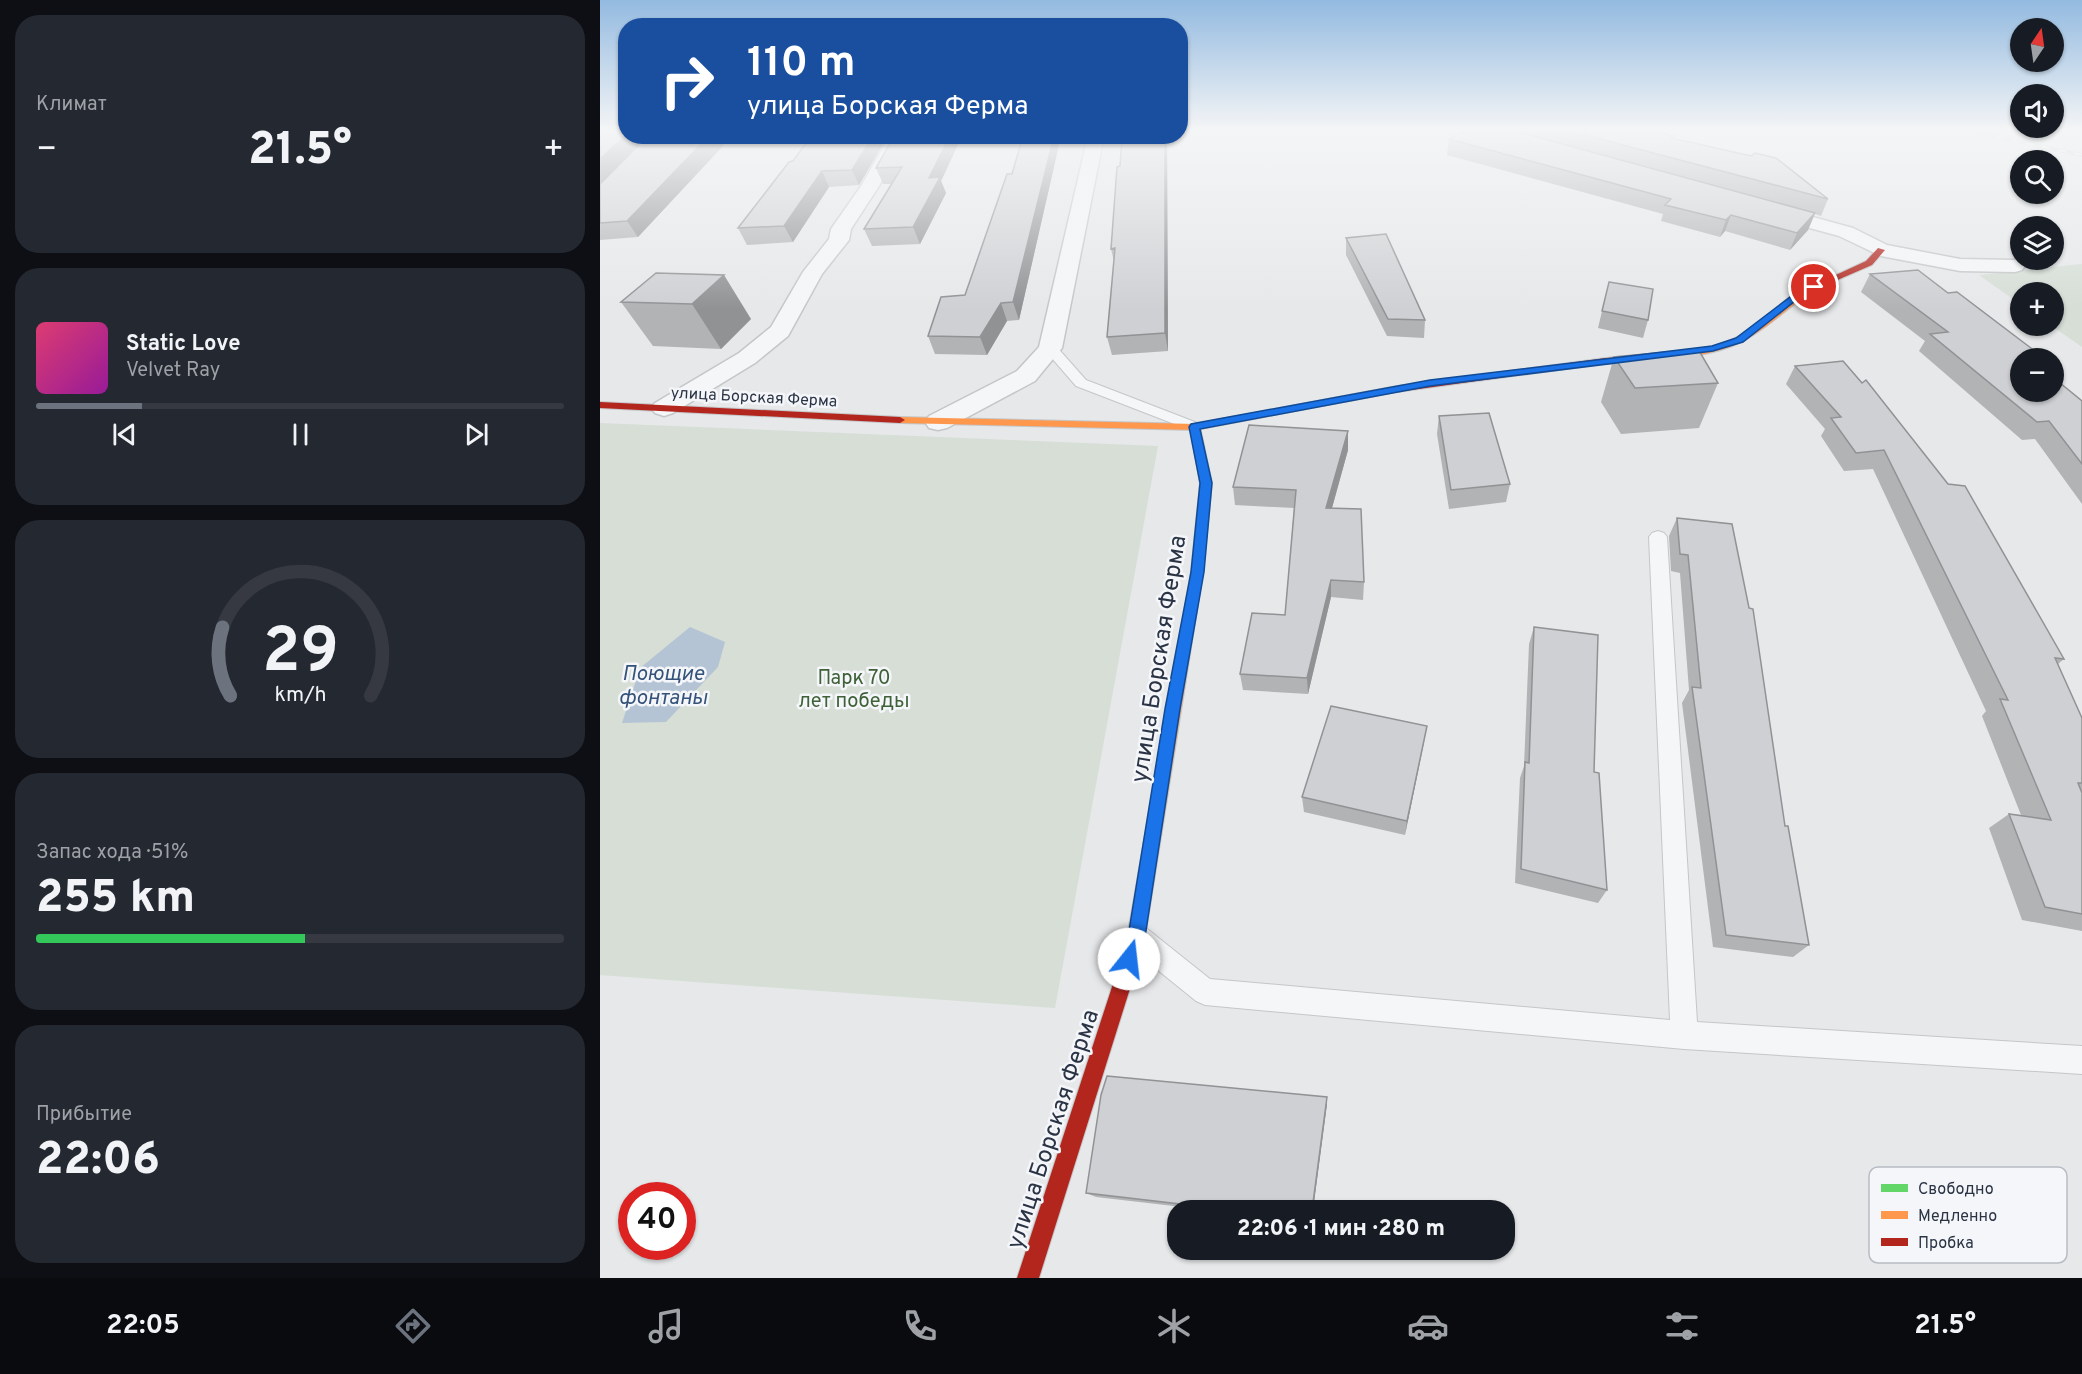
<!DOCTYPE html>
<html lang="ru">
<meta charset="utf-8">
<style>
:root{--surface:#171b24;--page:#242831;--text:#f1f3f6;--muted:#9ea1a6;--line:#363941;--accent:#6c737f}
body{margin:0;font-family:Overpass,sans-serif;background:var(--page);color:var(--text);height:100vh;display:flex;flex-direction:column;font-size:22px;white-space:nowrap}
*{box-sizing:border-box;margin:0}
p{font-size:20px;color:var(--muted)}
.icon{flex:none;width:33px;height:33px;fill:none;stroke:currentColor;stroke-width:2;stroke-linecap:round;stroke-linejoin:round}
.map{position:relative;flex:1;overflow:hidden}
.drawer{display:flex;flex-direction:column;gap:15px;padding:15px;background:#0d0f14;width:600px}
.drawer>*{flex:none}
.top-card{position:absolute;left:18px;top:18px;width:570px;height:126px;border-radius:24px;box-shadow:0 2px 4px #0004;background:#1a4fa0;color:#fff;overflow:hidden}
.needle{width:39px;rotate:13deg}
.controls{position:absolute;left:1410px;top:18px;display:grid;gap:12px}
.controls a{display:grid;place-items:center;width:54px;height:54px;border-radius:50%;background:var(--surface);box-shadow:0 2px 4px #0004;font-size:30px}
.speed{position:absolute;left:18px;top:1182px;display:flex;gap:12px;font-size:30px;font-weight:700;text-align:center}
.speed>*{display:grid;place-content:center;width:78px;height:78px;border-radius:50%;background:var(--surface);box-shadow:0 2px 4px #0004;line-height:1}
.speed .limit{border:9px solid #d22;background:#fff;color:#111}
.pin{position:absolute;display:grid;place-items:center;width:51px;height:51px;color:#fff;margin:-26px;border:3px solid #fff;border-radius:50%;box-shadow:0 2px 6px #0007}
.me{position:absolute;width:66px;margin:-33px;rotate:16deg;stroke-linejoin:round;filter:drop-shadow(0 0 4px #0008)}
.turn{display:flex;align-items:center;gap:21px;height:126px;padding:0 30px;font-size:27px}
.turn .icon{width:78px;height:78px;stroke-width:2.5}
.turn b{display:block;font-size:42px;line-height:51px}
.big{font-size:45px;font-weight:800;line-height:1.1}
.drawer .widget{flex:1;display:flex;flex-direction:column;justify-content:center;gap:9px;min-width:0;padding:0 21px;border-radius:24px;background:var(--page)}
.drawer .dial{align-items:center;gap:0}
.dial svg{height:156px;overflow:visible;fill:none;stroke:var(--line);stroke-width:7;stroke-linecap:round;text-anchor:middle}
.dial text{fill:var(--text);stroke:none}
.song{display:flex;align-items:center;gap:18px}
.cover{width:72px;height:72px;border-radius:9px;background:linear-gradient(135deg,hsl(340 70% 55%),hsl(300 70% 35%))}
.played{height:6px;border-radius:3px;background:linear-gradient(90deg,var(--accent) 20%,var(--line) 20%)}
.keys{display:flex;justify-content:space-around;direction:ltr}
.heat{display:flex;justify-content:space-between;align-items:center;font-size:33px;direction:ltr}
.charge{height:9px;border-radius:4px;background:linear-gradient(90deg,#34c759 51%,var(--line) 0)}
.trip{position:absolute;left:567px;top:1200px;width:348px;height:60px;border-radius:24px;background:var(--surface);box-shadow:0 2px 4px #0004;font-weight:800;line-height:60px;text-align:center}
.tabs{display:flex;height:96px;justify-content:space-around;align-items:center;background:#090b0e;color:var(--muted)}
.tabs .icon{width:42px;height:42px}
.tabs .selected{color:var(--accent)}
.tabs b{font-size:27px;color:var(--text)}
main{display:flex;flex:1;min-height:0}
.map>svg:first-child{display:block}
.green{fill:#d6ded6}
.water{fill:#b4c4d5}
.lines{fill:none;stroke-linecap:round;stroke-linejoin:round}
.lane-casing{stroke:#c4c6c8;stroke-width:2}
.street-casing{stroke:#c4c6c8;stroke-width:3}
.fast-casing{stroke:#c4c6c8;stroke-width:2}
.slow-casing{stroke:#c4c6c8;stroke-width:2}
.jam-casing{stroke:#c4c6c8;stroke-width:2}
.lane{fill:#f5f6f7;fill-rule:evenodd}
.street{fill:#f5f6f7;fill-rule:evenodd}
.fast{fill:#63d668;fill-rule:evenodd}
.slow{fill:#ff974d;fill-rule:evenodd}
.jam{fill:#b3261e;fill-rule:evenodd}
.rail-casing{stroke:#cecfd2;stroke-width:4}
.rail{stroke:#f4f6f9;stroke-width:2;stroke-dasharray:8;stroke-linecap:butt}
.wall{fill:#b1b3b5}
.shaded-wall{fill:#909294}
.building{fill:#ced0d3;stroke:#909294;stroke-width:1.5}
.route{fill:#1a73e8;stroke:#114b97;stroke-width:1.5}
.labels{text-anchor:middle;stroke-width:5;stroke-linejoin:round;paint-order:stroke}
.far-street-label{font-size:16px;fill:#2b3445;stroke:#f4f6f9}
.park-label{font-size:20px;fill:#3f6138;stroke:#f4f6f9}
.water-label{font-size:21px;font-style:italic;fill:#34527a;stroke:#f4f6f9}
.near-street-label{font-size:24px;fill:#2b3445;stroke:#f4f6f9}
.key{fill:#f4f6f9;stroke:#b8bcc3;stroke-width:1.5}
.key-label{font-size:16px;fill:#2b3445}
</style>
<main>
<section class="drawer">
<div class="widget"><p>Климат</p>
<div class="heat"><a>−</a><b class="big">21.5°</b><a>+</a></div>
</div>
<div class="widget">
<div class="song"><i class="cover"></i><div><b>Static Love</b><p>Velvet Ray</p></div></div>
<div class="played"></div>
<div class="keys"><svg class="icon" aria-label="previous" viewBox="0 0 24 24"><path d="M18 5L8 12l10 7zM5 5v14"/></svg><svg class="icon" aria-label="pause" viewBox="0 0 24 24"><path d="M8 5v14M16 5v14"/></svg><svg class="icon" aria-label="next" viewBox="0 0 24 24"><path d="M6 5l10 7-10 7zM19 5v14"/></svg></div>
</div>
<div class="widget dial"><svg viewBox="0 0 100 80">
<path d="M14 69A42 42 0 1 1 86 69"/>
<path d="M14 69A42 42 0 0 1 10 34" stroke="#6c737f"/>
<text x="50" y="56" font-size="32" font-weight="700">29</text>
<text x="50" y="72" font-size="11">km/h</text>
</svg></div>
<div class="widget"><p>Запас хода · 51%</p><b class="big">255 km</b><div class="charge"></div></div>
<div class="widget"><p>Прибытие</p><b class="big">22:06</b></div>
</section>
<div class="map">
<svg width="1482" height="1278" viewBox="0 0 1482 1278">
<rect width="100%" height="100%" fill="#e6e8ea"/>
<path class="green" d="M1482,264V347L1452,326H1454V292H1420V304L1379,275Z
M0,423L558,446L455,1008L0,975Z"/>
<path class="water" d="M90,627L125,642L118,667L66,722L22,723L40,668Z"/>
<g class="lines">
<g class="lane-casing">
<path id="lane" d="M450,344L455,345L486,380L600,424L603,427L600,430H590L476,386L443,348Z
M1058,531L1064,533L1067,537L1097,1022L1482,1046V1074L1084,1049L605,1005L596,1001L528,946L524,937L528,928L537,924L546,928L610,979L1070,1020L1049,537L1052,533Z"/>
</g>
<g class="street-casing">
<path id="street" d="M290,136H306L279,186L251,229L249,240L222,274L188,336L155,363L73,413L64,416L55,413L51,408L55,403L139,353L171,327L203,272L229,239L231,229L261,186Z
M488,136H504L462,348L435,381L347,428L338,430L329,428L325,422L329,416L417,371L439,347Z
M1169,205L1253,228L1287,245L1360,259L1415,260L1422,262L1425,266L1422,270L1415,272L1360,271L1281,256L1239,236L1162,215L1160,211L1162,207Z"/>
</g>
<g class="fast-casing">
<path id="fast" d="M595,424L600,427L612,483L606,542L600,546L594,542L600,483L590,427Z"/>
</g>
<g class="slow-casing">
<path id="slow" d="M1216,283L1219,284V288C1192,302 1171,327 1143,341C1106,361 1048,359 1006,364L1001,361L1006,358C1043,354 1107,354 1139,336C1166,321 1186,293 1216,283Z
M797,386L802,389L801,391L595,430L300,423L295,420L300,417L595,424Z
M600,538L606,542L603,572L544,944L541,950L535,953L529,950L526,944L591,572L594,542Z"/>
</g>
<g class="jam-casing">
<path id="jam" d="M1278,248L1285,250L1272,265L1219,288L1212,286L1266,261Z
M1006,358L1011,361L1009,363L797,392L792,389L797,386Z
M0,402L300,417L305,420L300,423L0,408Z
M535,935L541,938L544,944L439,1278H417L526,944L529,938Z"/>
</g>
<use href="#lane" class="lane"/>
<use href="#street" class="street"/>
<use href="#fast" class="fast"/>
<use href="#slow" class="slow"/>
<use href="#jam" class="jam"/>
<g class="rail-casing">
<path id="rail" d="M1364,130L1482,155"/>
</g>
<use href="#rail" class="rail"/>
</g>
<path class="wall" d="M0,130L26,136H130L122,147L38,237L0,240Z
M866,130H1055L1054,132L1074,136L1073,139L1228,199L1221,216L1215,214L1208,230L1190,250L1125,231L1120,237L1061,221L1063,214L847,155L849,139Z
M288,136L259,185L229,187L193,242L147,245L138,228L193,161Z
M294,136H362L341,181L346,193L320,244L272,246L264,229L292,184H283L276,168Z
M423,136H461L419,320L407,321L387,355L335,354L328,336L365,295L412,174Z
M567,136L568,351L512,355L507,337L514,261L511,249L520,166Z
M746,238L825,320L824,338L787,336L746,255Z
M56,273L151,319L121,349L53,346L21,302Z
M1270,274L1420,358L1482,401V504L1435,439L1422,440L1319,351L1325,341L1261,292Z
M1009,282L1048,320L1043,338L998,328Z
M1014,357L1118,383L1099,428L1021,434L1001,402Z
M1243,361L1464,659L1458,664L1482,718V931L1422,920L1389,828L1409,814L1421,815L1382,716L1386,711L1273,469L1244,471L1221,436L1225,429L1186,384L1195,366Z
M839,416L910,484L906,502L849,509L837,434Z
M748,450L732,508L764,582L763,600L731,597L708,694L643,690L640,674L685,615L694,508L635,505L633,487Z
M1077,518L1185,826L1209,945L1193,957L1113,947L1082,703L1089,690L1080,573L1071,571L1069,536Z
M934,627L994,772L1007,890L998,903L915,883L920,778L924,766L929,644Z
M824,742L805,835L704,812L702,797Z
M727,1097V1104L713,1210H608L496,1197L486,1193Z"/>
<path class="shaded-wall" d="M26,135V136H49L0,185V159Z
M109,136H130L122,147L38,237L27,221Z
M273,136H288L259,185L252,170Z
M350,136H362L341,181L346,193L320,244L313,227L329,178Z
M454,136H461L419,320L413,302Z
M565,136H567L568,351L565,333Z
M222,171L229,187L193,242L184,226Z
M1215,213L1208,230L1190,250L1197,233Z
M1131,215L1125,231L1120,237L1126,220Z
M124,275L151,319L121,349L92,304Z
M401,303L407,321L387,355L380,337Z
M748,431V450L727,526L726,508Z
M731,580V597L708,694L707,678Z
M827,726L824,742L805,835L807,821Z
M727,1097V1104L713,1210H712Z"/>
<path class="building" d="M0,130H26V135L0,159Z
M866,130H911L1215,213L1197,233L1131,215L1126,220L1065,205L1071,199L849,139Z
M966,130H1049L1074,136L1071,138L1151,156L1155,153L1176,158L1228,199Z
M48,136H109L27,221L0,223V184Z
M211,136H273L252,170L222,171L184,226L138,228L189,162L193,161Z
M294,136H350L329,178L340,177L313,227L264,229L302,167L276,168Z
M423,136H454L413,302L401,303L380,337L328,336L341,297L365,295L407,174H412Z
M522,136H565V333L507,337L515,248L511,249L517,167L520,166Z
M786,234L825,320L788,319L746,238Z
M1318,270L1348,293L1357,292L1444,358H1420V392H1454V378L1482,401V464L1449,421L1437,422L1330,334L1348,332L1270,274Z
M56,273L124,275L92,304L21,302Z
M1009,282L1053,289L1048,320L1002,311Z
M1098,349L1118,383L1035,388L1014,357Z
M1243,361L1262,383L1266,380L1348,484L1365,486L1464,659L1455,658L1482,718V783H1478L1482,793V914L1445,907L1409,814L1451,820L1400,699L1408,700L1284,450L1256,453L1231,418L1241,417L1195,366Z
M889,413L910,484L851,490L839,416Z
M649,425L748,431L726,508L761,509L764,582L731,580L707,678L640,674L652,613L685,615L696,490L633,487Z
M1077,518L1132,524L1149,608L1153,609L1185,826H1188L1209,945L1126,935L1092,687L1101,688L1088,555L1080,554Z
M934,627L998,635L994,772L999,773L1007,890L921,869L925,762L929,763Z
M731,706L827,726L807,821L702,797Z
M507,1076L727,1097L712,1210H632L486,1193L501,1095Z"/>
<linearGradient id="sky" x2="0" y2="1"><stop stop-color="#93bae0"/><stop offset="0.42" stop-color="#f4f5f6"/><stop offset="1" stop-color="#f4f5f6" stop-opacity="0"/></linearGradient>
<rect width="1482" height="309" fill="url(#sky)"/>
<path class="route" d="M1214,284L1219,287L1218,289L1204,294L1143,342L1113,351L830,386L600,429L612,483L604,572L580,709L545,937L536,966L529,968L523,966L520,959L528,937L565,709L591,572L600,483L589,427L591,424L830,380L1112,346L1136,338L1198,291Z"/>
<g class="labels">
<g class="far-street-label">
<text transform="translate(154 396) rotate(3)" y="6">улица Борская Ферма</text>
</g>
<g class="park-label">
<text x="254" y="684">Парк 70<tspan x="254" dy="23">лет победы</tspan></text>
</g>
<g class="water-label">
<text x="63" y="680">Поющие<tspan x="63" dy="24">фонтаны</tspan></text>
</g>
<g class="near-street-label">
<text transform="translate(558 659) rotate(-81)" y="8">улица Борская Ферма</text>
<text transform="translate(452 1129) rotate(-72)" y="8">улица Борская Ферма</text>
</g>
</g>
<rect x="1269" y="1167" width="198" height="96" rx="9" class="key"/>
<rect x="1281" y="1184" width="27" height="8" fill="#63d668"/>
<rect x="1281" y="1211" width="27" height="8" fill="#ff974d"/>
<rect x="1281" y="1238" width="27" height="8" fill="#b3261e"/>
<g class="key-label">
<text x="1318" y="1194">Свободно</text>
<text x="1318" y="1221">Медленно</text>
<text x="1318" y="1248">Пробка</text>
</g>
</svg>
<div class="controls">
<a><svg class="needle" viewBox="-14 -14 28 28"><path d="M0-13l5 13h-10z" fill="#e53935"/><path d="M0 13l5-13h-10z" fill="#9ea1a6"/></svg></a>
<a><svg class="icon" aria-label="sound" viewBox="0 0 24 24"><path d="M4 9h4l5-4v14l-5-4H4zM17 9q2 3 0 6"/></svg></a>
<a><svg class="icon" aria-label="search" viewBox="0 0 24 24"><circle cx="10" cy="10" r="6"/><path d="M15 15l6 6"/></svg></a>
<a><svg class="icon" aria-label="layers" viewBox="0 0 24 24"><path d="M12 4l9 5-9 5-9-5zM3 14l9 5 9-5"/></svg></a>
<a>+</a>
<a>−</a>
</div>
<div class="speed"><div class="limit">40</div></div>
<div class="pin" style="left:1214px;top:287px;background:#d93025"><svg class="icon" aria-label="arrive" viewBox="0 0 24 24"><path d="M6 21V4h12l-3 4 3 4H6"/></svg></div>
<svg class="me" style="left:529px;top:959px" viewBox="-20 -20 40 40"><circle r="19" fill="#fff"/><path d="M0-13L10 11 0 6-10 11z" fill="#1a73e8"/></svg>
<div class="trip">22:06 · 1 мин · 280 m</div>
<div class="top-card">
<div class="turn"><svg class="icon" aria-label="right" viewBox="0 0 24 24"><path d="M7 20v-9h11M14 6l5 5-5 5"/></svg><div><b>110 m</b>улица Борская Ферма</div></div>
</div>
</div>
</main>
<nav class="tabs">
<b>22:05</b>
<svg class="icon selected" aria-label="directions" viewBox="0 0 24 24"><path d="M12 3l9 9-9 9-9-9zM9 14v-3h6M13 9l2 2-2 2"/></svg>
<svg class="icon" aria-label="music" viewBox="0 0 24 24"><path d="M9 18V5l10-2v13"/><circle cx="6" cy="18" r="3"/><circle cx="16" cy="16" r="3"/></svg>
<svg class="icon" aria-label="phone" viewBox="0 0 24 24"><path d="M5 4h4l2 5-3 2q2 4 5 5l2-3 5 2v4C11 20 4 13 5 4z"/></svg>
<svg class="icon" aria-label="climate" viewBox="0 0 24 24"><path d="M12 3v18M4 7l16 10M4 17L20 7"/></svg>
<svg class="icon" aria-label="car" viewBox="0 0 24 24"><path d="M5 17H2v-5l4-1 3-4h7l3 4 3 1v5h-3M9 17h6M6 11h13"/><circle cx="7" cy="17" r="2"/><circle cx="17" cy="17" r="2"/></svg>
<svg class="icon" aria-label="filters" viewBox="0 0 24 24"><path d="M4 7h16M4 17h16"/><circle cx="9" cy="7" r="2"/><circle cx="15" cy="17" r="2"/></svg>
<b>21.5°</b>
</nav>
